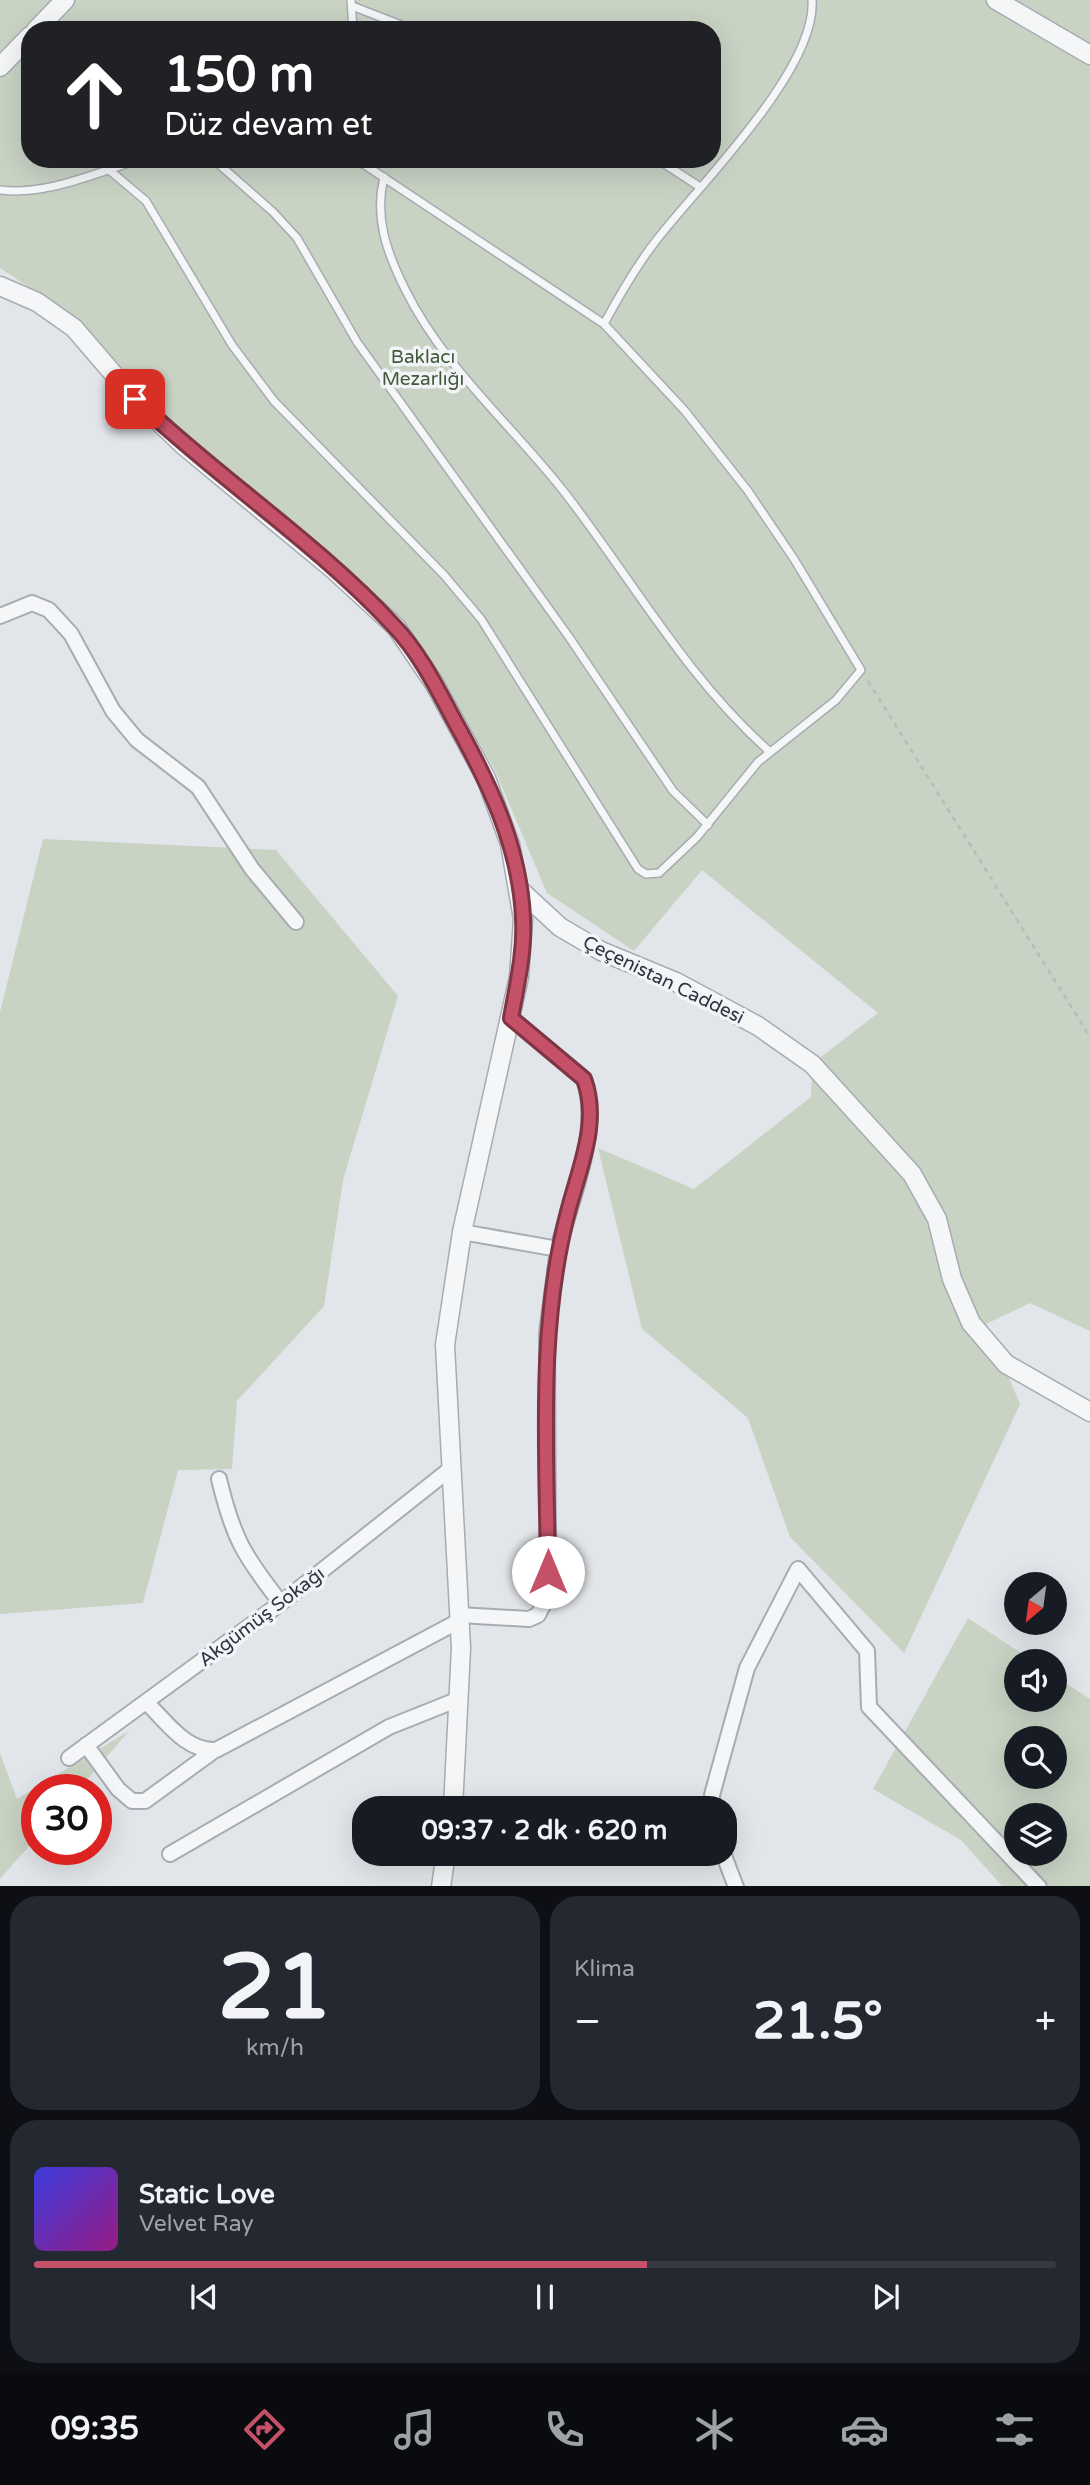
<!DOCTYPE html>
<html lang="tr">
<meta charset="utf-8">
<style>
:root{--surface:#171b24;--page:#242831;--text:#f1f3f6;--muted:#9ea1a6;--line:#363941;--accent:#c55169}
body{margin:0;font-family:"Varela Round",sans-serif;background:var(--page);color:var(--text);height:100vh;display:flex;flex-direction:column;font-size:26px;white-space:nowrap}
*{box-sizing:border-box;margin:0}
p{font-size:23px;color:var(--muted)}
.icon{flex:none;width:38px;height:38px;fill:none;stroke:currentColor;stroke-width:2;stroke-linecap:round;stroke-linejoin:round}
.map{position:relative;height:1886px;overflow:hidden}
.drawer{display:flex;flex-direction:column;gap:10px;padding:10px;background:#0d0f14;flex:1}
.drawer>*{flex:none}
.hud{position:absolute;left:21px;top:21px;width:700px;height:147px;border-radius:28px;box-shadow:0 7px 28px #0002;background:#202124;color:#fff;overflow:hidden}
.needle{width:46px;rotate:209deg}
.fabs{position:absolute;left:1004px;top:1572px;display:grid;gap:14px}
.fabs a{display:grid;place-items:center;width:63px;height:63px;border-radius:50%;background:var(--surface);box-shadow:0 7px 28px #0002;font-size:35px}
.speed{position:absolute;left:21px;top:1774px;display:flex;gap:14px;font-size:35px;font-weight:700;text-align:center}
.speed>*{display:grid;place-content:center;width:91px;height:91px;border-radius:50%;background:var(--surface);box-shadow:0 7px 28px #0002;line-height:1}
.speed .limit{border:10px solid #d22;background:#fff;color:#111}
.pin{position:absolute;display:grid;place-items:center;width:60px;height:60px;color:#fff;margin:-30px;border-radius:14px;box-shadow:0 4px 10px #0006}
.me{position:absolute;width:77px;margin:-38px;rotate:0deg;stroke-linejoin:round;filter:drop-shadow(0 0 5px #0008)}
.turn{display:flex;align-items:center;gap:24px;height:147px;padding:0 28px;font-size:32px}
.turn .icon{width:91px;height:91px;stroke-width:2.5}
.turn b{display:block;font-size:49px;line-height:60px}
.big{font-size:52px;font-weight:700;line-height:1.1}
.drawer .widget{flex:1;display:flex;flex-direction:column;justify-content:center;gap:10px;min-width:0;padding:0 24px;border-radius:28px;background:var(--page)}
.drawer .dial{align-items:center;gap:0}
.dial b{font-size:91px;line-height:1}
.song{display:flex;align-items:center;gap:21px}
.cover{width:84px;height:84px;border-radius:10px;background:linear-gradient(135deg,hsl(240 70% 55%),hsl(310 70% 35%))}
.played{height:7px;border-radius:4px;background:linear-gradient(90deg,var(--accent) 60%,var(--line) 60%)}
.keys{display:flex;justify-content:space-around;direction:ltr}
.heat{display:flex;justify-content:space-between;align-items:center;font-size:38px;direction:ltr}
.drawer .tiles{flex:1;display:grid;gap:10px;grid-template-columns:1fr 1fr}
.widget:last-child{grid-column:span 2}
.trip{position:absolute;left:352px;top:1796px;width:385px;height:70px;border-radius:28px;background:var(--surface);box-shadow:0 7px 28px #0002;font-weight:700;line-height:70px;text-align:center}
.menu{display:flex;height:112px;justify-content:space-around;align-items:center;background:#090b0e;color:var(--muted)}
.menu .icon{width:49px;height:49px}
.menu .active{color:var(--accent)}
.menu b{font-size:32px;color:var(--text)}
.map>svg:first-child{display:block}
.green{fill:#c8d3c4;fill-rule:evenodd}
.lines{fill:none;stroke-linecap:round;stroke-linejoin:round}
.service-casing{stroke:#a7acb3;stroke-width:10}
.minor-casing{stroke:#a7acb3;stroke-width:18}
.tertiary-casing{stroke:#a7acb3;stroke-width:21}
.path{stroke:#b8bcc1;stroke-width:2.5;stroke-dasharray:5 5;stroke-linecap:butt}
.service{stroke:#f5f6f8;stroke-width:7}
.minor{stroke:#f5f6f8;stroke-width:14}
.tertiary{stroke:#f5f6f8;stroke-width:18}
.route-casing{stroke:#803544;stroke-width:18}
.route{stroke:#c55169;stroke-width:12}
.labels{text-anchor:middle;stroke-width:7;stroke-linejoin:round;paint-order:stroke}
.park-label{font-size:19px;fill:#425b3a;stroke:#f2f4f7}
.street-label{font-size:19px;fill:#2b3440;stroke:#f2f4f7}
</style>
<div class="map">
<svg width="1090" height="1887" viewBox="0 0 1090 1887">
<rect width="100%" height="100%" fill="#e2e5e9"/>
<path class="green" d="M0,0H1090V1331L1030,1303L986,1324L1020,1404L904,1653L790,1537L748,1418L642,1329L598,1148L694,1189L811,1097L812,1064L878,1013L702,870L634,951L547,893L494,768L399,617L183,438L83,323L0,268ZM30,30H712V159H30Z
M43,839L276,850L398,996L343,1180L324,1306L237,1401L232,1469L178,1470L143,1603L0,1614V1012Z
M968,1618L1033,1661H1017V1699H1055V1676L1090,1699V1886H1002L961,1840L873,1789ZM1017,1738H1055V1776H1017ZM1017,1815H1055V1853H1017Z
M129,1731L78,1790H37V1837L0,1879V1753L17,1799Z"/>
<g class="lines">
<g class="service-casing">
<path id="service" d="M351,0L353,30
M352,6L414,30
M213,159L273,212L297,238L357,342L569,637L673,791L708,825
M657,159L700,187
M108,169L146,201L232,345L274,401L444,575L481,619L638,869L646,874L659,873L697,837L758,762L836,700L861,670L794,559L748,491L685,411L604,324L356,159
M384,177C374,218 387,253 405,289C443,367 513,426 565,493C633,581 686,677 769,751
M0,190C47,196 97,172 142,159
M604,324C619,296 635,268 655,242C697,187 817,70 812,0"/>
</g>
<g class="minor-casing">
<path id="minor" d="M0,616L32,603L49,610L71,634L113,711L137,740L198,787L252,869L296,922
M462,1232L558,1249C571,1199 602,1129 584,1079L511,1018
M219,1479C233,1538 244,1556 281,1603
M459,1615L529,1619L538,1615L544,1603L548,1572L547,1333L558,1249
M146,1702C167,1722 185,1751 216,1750L459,1621
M86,1745L118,1789L132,1801H145L215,1750
M69,1758L281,1603L449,1470
M712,1808V1795L747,1668L798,1569L867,1651L869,1707L1039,1887
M723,1853L736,1887
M170,1854L389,1727L459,1699"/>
</g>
<g class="tertiary-casing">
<path id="tertiary" d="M996,0L1090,55
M36,30L65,0
M0,67L30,36
M0,286L37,302L74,328L135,399L183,445L334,570L396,627L434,683L486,778L510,844L523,919L519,977L462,1232L445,1345L461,1648L453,1808
M520,890L560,927L601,951L676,982L758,1026L812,1064L912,1174L937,1219L952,1279L971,1323L1006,1364L1090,1412
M441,1887L446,1853"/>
</g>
<path class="path" d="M868,681L1090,1037"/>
<use href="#service" class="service"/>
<use href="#minor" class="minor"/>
<use href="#tertiary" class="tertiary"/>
</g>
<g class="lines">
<g class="route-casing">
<path id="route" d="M135,399C218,478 316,542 394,626C419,652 437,688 454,720C488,781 520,846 523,918C525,951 517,985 511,1018L584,1079C600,1122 580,1166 569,1208C537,1326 547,1451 548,1572"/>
</g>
<use href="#route" class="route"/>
</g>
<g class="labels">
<g class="park-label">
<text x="423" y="363">Baklacı<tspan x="423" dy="22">Mezarlığı</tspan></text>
</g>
<g class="street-label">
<text transform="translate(664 979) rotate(26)" y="7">Çeçenistan Caddesi</text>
<text transform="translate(261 1616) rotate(-37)" y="7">Akgümüş Sokağı</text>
</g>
</g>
</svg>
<div class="fabs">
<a><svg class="needle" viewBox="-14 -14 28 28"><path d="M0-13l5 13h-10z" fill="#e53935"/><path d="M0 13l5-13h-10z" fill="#9ea1a6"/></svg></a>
<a><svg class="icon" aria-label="sound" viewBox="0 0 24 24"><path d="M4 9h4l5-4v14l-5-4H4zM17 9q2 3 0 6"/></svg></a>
<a><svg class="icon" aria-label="search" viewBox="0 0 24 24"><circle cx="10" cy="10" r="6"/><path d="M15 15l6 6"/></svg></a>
<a><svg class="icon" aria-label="layers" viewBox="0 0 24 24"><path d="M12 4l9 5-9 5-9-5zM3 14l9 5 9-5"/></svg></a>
</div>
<div class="speed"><div class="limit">30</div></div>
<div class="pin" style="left:135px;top:399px;background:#d93025"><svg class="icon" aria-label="arrive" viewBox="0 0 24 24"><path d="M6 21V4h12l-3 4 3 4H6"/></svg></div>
<svg class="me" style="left:548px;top:1572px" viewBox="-20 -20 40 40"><circle r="19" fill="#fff"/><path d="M0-13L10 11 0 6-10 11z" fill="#c55169"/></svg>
<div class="trip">09:37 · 2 dk · 620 m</div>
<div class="hud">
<div class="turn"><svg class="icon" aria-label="ahead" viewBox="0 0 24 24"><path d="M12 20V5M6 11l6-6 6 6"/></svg><div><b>150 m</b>Düz devam et</div></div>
</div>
</div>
<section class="drawer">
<div class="tiles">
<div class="widget dial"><b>21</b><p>km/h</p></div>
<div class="widget"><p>Klima</p>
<div class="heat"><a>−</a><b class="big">21.5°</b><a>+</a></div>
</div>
<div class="widget">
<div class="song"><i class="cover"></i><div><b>Static Love</b><p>Velvet Ray</p></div></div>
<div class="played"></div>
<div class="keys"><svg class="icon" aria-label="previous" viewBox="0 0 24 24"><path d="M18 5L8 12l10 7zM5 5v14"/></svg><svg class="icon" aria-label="pause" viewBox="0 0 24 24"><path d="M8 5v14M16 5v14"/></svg><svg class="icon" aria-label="next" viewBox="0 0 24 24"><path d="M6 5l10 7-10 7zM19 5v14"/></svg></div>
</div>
</div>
</section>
<nav class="menu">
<b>09:35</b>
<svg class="icon active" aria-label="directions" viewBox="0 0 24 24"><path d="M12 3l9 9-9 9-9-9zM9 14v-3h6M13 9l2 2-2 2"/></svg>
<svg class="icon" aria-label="music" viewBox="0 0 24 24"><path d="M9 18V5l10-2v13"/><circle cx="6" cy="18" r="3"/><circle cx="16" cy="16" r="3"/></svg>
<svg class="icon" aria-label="phone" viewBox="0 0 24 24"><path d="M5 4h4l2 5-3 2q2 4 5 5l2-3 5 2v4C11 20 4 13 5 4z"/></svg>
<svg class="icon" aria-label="climate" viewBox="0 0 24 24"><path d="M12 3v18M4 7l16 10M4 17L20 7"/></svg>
<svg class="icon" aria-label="car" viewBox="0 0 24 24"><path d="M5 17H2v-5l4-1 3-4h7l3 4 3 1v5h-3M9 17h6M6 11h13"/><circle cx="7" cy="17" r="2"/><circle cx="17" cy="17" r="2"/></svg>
<svg class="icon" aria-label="filters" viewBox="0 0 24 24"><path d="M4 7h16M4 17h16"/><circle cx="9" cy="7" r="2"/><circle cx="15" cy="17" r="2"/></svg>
</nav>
